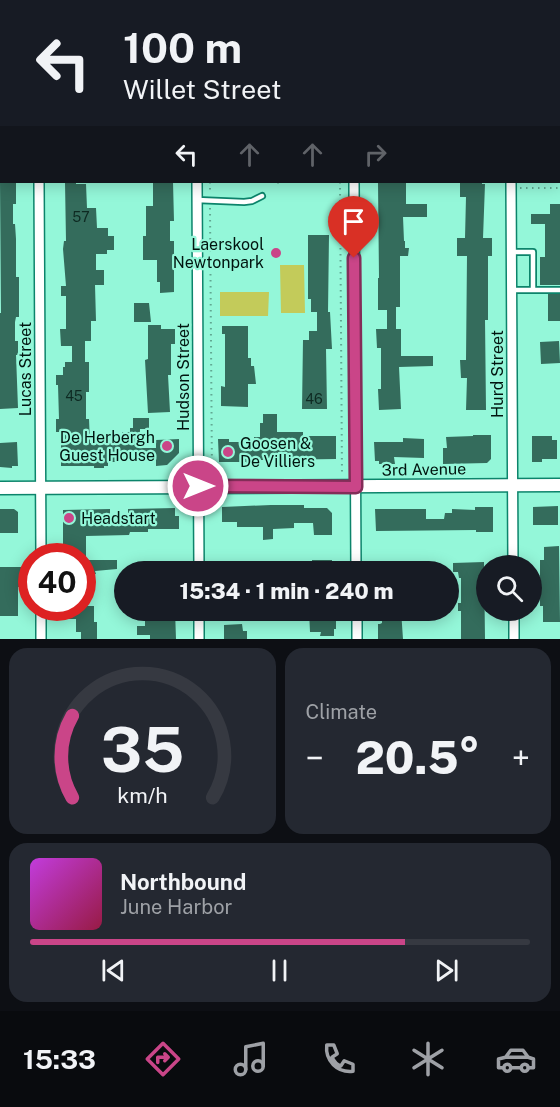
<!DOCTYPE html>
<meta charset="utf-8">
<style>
:root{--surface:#171b24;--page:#242831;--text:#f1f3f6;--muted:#9ea1a6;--line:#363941;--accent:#ca4588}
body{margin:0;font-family:"Public Sans",sans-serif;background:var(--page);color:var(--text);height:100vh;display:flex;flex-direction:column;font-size:22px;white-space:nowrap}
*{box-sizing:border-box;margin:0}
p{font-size:20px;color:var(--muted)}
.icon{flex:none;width:33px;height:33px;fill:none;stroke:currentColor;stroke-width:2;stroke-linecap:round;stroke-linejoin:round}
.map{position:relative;height:639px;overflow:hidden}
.panel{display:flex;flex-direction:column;gap:9px;padding:9px;background:#0d0f14;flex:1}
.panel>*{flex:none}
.top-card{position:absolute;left:0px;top:0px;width:561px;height:183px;box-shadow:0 3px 15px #0003;background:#171b24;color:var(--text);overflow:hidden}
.buttons{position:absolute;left:476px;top:555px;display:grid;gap:12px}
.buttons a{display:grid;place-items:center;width:66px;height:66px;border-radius:50%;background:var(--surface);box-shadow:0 3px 15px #0003;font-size:30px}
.speed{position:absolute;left:18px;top:543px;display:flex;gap:12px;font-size:30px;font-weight:700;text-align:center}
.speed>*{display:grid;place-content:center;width:78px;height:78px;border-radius:50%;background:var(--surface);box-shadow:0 3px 15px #0003;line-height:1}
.speed .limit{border:9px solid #d22;background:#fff;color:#111}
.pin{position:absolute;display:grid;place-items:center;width:51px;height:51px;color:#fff;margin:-62px -26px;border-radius:50% 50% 50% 0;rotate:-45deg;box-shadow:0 0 6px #0007}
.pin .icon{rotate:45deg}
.me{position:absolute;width:66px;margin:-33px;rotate:90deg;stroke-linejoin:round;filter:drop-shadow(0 0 4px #0008)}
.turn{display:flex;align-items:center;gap:21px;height:126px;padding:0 24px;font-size:27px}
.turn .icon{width:78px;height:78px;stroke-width:2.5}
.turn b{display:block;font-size:42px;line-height:51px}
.lanes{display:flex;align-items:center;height:57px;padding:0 24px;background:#0003;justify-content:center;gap:30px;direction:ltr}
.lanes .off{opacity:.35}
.big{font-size:45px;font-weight:800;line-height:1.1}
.panel .card{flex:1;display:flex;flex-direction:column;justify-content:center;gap:9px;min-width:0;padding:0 21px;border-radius:18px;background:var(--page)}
.panel .dial{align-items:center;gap:0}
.dial svg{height:156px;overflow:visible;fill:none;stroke:var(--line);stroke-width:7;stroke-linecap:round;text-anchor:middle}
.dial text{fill:var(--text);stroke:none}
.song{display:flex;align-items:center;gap:18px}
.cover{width:72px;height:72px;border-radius:9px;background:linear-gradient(135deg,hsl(290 70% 55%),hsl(340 70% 35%))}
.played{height:6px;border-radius:3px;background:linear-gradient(90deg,var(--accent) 75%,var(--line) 75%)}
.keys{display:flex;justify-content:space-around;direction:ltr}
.heat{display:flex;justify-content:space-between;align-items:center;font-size:33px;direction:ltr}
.panel .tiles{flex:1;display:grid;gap:9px;grid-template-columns:1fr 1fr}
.card:last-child{grid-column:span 2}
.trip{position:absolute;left:114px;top:561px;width:345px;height:60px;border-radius:30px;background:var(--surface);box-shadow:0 3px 15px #0003;font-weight:800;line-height:60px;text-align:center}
.menu{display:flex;height:96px;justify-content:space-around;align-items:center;background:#090b0e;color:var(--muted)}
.menu .icon{width:42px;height:42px}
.menu .on{color:var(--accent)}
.menu b{font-size:27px;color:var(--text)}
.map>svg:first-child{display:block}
.pitch{fill:#c3cb5a}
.building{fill:#346c5c}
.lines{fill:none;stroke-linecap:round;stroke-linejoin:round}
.lane-casing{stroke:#0c846b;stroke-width:8}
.street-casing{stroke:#0c846b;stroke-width:12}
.secondary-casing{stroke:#0c846b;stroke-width:15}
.path{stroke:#61a892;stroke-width:2;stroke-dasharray:1.5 4.5;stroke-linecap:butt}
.lane{stroke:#fff;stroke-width:4.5}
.street{stroke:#fff;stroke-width:9}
.secondary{stroke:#fff;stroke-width:12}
.route-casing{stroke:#832d58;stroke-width:15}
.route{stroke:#ca4588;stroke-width:10}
.poi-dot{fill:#ca4588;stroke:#94f7d9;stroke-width:2}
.labels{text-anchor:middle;stroke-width:4.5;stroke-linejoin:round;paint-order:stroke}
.number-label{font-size:14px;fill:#0e2a22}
.poi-label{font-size:16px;fill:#01140f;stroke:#94f7d9;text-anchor:end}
.street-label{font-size:16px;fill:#01140f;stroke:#94f7d9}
</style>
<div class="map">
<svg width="560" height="639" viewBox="0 0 560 639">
<rect width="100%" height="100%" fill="#94f7d9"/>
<path class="pitch" d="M280,265H304L305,313H281Z
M220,292H269L268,316H220Z"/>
<path class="building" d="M0,182H16V204H13V224H15L16,239V277H19V317H16L15,322V341H18V355H16L18,408L0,409V313H1Z
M65,182H76V184H86L87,208H96L97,228H108V236H114V250H107V254H96V270H104V285H95L96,321H91V341H85V362H89V392H86V419H89L90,443H122V432H130V428H133V418H149V429H140V448H156V440L179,439V453L167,465L156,466V459H115V462H108V466H104V468H94V466H61V432H56V419H59L58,385H56V375H63V367H65V362H72V346H61L60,329H66V296H61V286H66L63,249L64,241H66Z
M153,182H173L174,221H170V241H174V292L160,293V282H157V260H143V236H146V206H153Z
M378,182H406V204H427V217H403L404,241H405V248H409L408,256H400V307H396V329H401V356H433V366L399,367L401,409L379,410L378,389H381V348H377L376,329H387V310H378V278H379Z
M460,182H482V184H485L483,238H492V256H488V320H485L486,410H466L467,378H461L460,360H466L467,256H457V238H465L466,197H460Z
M550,204H560V285H540V257H545V224H531V214H550Z
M308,235H329L328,312H330L332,349H326L327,409H302L303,340H309V331H317V312H311V299H308Z
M548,294H560V321H548Z
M134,303H149L151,322H134Z
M148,325H161V329H175V344H171V375H168L170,412L148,413L145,360L148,359Z
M222,326H248V358H251V366H254L256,384H248V407L221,406V386L225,387V334H222Z
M559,341L560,363L541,364L540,342Z
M263,414H277V432H303V436H336V459L267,460H260V464H246V462H219L218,439H229V442H254V437H260V423H263Z
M473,435H491V459L487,463L443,464V448H447L446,437L473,436Z
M532,436H552V440H557V459H542V462H532Z
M403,438L424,439V458L394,457L395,464H379V461H375L374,442H403Z
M17,442L18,466H12V468L0,467V443Z
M271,505H304V508H327L332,513V535H314L313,523H294V528L273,529V539L263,540V527H237V522H222V507Z
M558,506V525H533V507Z
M475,507H493V532H476V530L376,531L375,509H426V519H444L445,513H452V509L475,510Z
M175,508V516H179V529H148V532H130L129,535L86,536V556H56V545H63V510L110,509V519L128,518V509Z
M0,509H14L18,512V533H0Z
M559,546L560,622H543V606H540V560H544V547Z
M82,560H117V569L95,571L96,574H93V583H82Z
M312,560H332V572H312Z
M383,562H402V572H383Z
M484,562L485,639H461V611H458V603H461V578H459L458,572H453V563Z
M0,567H23V587H18V616H0Z
M82,606H94V622H97V639H81V632H76V619H57V610H63V608H82Z
M145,610H175L176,639H150V635H137V626H145Z
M309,610H336V629H334V636H320L321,632H310Z
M382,610H401L403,639H378V624H380L382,623Z
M242,624L243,631H247V639H224V625Z"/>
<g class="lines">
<g class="lane-casing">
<path id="lane" d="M197,200L244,202L252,201L262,196
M512,252H533V290
M512,290H560"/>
</g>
<g class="street-casing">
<path id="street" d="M196,0V2
M353,0V2
M510,0V2
M39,2V0
M0,12H2
M39,182L41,556
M197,182L199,572
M354,182L356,572
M511,182L513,566
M41,608V639
M199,610V639
M357,610V639
M514,610V639"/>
</g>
<g class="secondary-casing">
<path id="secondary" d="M0,488L560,485"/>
</g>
<path class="path" d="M0,25H2
M210,182V194
M278,182V184
M340,182L342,475
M520,188H560
M210,208L212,476"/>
<use href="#lane" class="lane"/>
<use href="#street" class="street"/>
<use href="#secondary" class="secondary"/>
</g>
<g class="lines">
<g class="route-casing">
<path id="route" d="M198,486L356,487L354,258"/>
</g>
<use href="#route" class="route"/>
</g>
<g class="poi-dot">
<circle cx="276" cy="253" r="6"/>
<circle cx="167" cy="446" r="6"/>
<circle cx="228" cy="452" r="6"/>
<circle cx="69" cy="518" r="6"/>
</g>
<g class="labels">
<g class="number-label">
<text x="81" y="222">57</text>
<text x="74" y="401">45</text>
<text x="314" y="404">46</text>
</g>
<g class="poi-label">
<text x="264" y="250">Laerskool<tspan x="264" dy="18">Newtonpark</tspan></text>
<text x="155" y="443">De Herbergh<tspan x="155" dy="18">Guest House</tspan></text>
<text x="240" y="449" text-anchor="start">Goosen &amp;<tspan x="240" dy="18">De Villiers</tspan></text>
<text x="81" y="524" text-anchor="start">Headstart</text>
</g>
<g class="street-label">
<text transform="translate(25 369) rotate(-90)" y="6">Lucas Street</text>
<text transform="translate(497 374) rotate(-90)" y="6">Hurd Street</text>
<text transform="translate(183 377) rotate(-90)" y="6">Hudson Street</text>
<text transform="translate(424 469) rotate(-1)" y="6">3rd Avenue</text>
</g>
</g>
</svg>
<div class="buttons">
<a><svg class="icon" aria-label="search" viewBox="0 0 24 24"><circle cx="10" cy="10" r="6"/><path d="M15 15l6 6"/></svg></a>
</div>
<div class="speed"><div class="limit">40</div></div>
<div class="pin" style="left:354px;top:258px;background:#d93025"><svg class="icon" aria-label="arrive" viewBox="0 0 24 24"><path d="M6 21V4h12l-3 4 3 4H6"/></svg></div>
<svg class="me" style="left:198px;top:486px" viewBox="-20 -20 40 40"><circle r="17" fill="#ca4588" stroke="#fff" stroke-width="3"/><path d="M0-11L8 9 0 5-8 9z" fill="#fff"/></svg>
<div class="trip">15:34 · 1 min · 240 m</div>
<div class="top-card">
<div class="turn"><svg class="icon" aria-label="left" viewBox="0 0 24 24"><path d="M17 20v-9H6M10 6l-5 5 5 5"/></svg><div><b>100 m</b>Willet Street</div></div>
<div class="lanes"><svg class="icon" aria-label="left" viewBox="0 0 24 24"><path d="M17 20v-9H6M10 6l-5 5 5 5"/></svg><svg class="icon off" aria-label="ahead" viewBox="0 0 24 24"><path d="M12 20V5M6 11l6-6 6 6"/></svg><svg class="icon off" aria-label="ahead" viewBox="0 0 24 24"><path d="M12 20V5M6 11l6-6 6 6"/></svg><svg class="icon off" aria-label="right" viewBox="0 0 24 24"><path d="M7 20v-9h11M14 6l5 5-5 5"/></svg></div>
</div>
</div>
<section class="panel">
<div class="tiles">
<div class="card dial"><svg viewBox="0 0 100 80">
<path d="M14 69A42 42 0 1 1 86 69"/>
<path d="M14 69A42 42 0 0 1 14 27" stroke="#ca4588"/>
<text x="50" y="56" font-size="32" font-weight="700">35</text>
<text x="50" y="72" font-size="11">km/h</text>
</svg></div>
<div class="card"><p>Climate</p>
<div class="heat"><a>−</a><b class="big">20.5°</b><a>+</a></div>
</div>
<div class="card">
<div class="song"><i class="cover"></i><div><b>Northbound</b><p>June Harbor</p></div></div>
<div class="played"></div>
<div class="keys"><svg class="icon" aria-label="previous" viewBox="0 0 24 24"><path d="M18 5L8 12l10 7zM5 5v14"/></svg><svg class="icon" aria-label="pause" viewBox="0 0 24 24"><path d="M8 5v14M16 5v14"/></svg><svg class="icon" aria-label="next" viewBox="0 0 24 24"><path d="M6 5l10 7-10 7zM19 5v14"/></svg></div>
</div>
</div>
</section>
<nav class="menu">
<b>15:33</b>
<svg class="icon on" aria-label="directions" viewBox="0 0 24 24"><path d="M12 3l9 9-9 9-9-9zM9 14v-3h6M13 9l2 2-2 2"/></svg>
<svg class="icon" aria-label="music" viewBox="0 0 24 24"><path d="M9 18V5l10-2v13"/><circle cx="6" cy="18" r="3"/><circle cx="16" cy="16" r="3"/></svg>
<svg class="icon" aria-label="phone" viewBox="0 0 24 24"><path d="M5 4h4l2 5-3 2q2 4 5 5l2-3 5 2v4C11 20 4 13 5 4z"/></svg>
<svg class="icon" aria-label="climate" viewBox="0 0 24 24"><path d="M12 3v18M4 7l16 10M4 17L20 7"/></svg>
<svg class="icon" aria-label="car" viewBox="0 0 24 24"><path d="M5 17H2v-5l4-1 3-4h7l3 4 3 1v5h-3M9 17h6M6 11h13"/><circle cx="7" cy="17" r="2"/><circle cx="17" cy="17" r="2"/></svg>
</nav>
